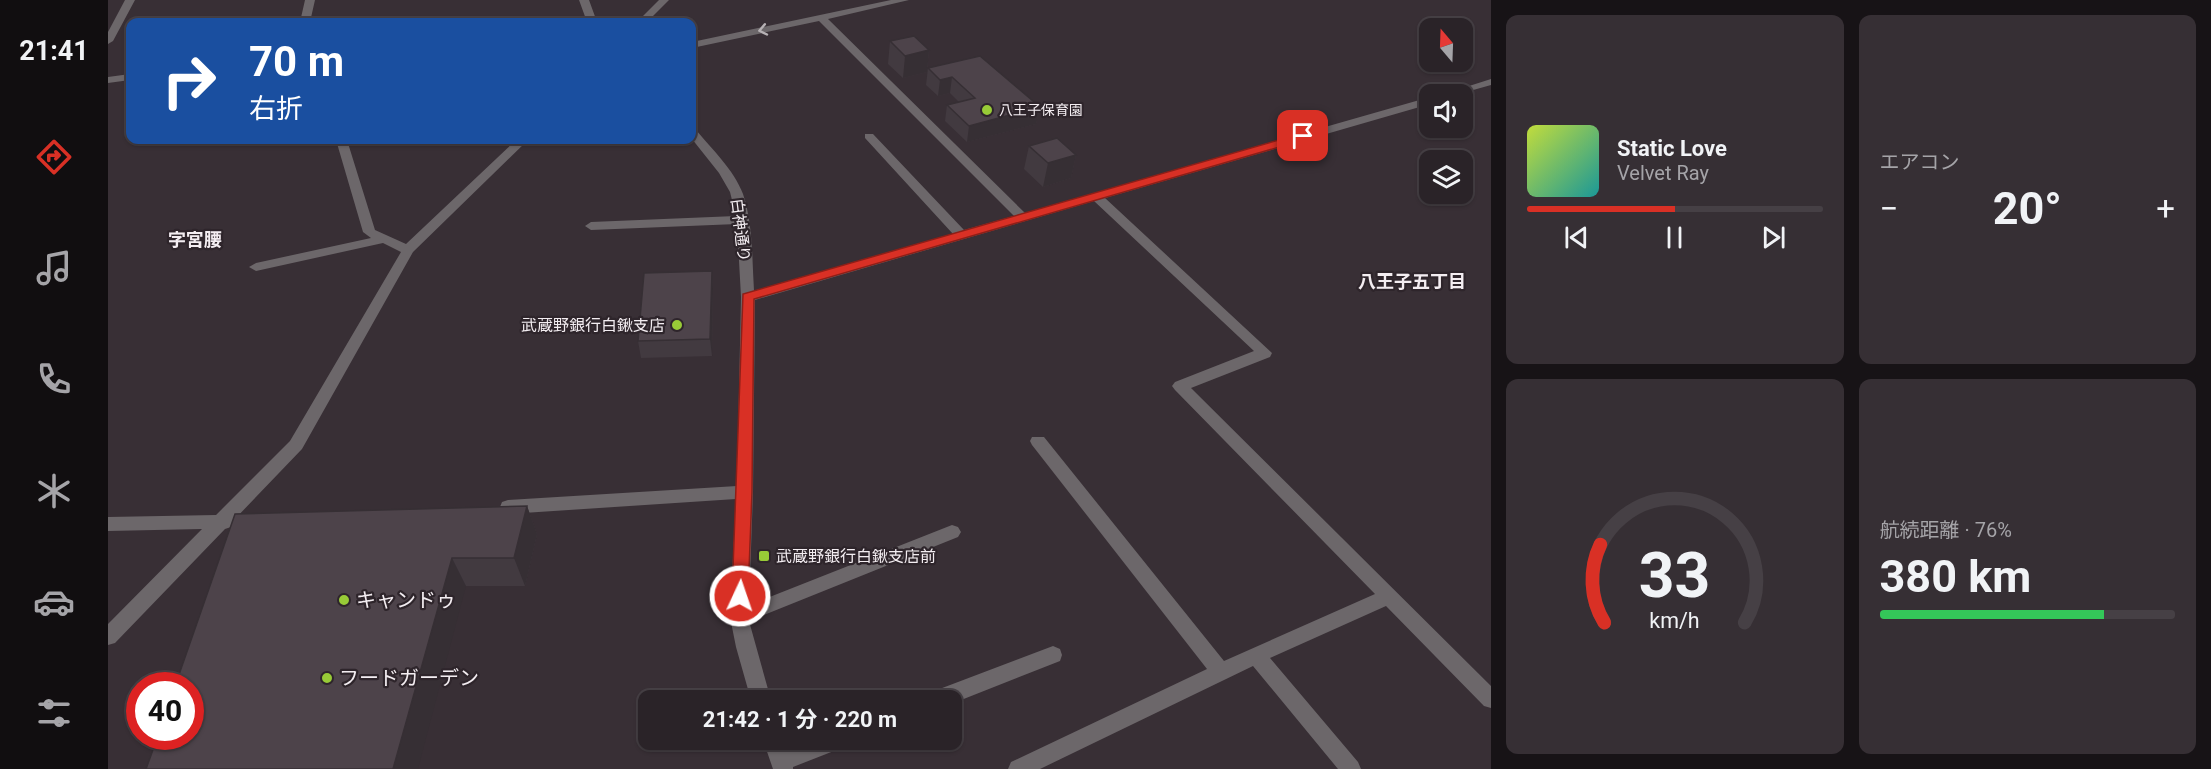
<!DOCTYPE html>
<html lang="ja">
<meta charset="utf-8">
<style>
:root{--surface:#2a2328;--page:#362f34;--text:#f1f3f6;--muted:#a5a4a8;--line:#464045;--accent:#d93025}
body{margin:0;font-family:Roboto,"Noto Sans JP",sans-serif;background:var(--page);color:var(--text);height:100vh;display:flex;flex-direction:column;font-size:22px;white-space:nowrap}
*{box-sizing:border-box;margin:0}
p{font-size:20px;color:var(--muted)}
.icon{flex:none;width:33px;height:33px;fill:none;stroke:currentColor;stroke-width:2;stroke-linecap:round;stroke-linejoin:round}
.map{position:relative;flex:1;overflow:hidden}
.details{display:flex;flex-direction:column;gap:15px;padding:15px;background:#171316;width:720px}
.details>*{flex:none}
.banner{position:absolute;left:18px;top:18px;width:570px;height:126px;border-radius:12px;box-shadow:0 2px 4px #0004,0 0 0 2px var(--line);background:#1a4fa0;color:#fff;overflow:hidden}
.needle{width:39px;rotate:341deg}
.controls{position:absolute;left:1311px;top:18px;display:grid;gap:12px}
.controls a{display:grid;place-items:center;width:54px;height:54px;border-radius:12px;background:var(--surface);box-shadow:0 2px 4px #0004,0 0 0 2px var(--line);font-size:30px}
.speed{position:absolute;left:18px;top:672px;display:flex;gap:12px;font-size:30px;font-weight:700;text-align:center}
.speed>*{display:grid;place-content:center;width:78px;height:78px;border-radius:50%;background:var(--surface);box-shadow:0 2px 4px #0004,0 0 0 2px var(--line);line-height:1}
.speed .limit{border:9px solid #d22;background:#fff;color:#111}
.pin{position:absolute;display:grid;place-items:center;width:51px;height:51px;color:#fff;margin:-26px;border-radius:12px;box-shadow:0 3px 9px #0006}
.me{position:absolute;width:66px;margin:-33px;rotate:3deg;stroke-linejoin:round;filter:drop-shadow(0 0 4px #0008)}
.turn{display:flex;align-items:center;gap:21px;height:126px;padding:0 24px;font-size:27px}
.turn .icon{width:78px;height:78px;stroke-width:2.5}
.turn b{display:block;font-size:42px;line-height:51px}
.big{font-size:45px;font-weight:700;line-height:1.1}
.details .widget{flex:1;display:flex;flex-direction:column;justify-content:center;gap:9px;min-width:0;padding:0 21px;border-radius:12px;background:var(--page)}
.details .dial{align-items:center;gap:0}
.dial svg{height:156px;overflow:visible;fill:none;stroke:var(--line);stroke-width:7;stroke-linecap:round;text-anchor:middle}
.dial text{fill:var(--text);stroke:none}
.song{display:flex;align-items:center;gap:18px}
.cover{width:72px;height:72px;border-radius:9px;background:linear-gradient(135deg,hsl(70 70% 55%),hsl(180 70% 35%))}
.played{height:6px;border-radius:3px;background:linear-gradient(90deg,var(--accent) 50%,var(--line) 50%)}
.keys{display:flex;justify-content:space-around;direction:ltr}
.heat{display:flex;justify-content:space-between;align-items:center;font-size:33px;direction:ltr}
.charge{height:9px;border-radius:4px;background:linear-gradient(90deg,#34c759 76%,var(--line) 0)}
.details .tiles{flex:1;display:grid;gap:15px;grid-template-columns:repeat(2,1fr)}
.trip{position:absolute;left:530px;top:690px;width:324px;height:60px;border-radius:12px;background:var(--surface);box-shadow:0 2px 4px #0004,0 0 0 2px var(--line);font-weight:700;line-height:60px;text-align:center}
main{display:flex;flex:1;min-height:0}
.tabs{display:flex;flex-direction:column;width:108px;justify-content:space-around;align-items:center;background:#110e10;color:var(--muted)}
.tabs .icon{width:42px;height:42px}
.tabs .on{color:var(--accent)}
.tabs b{font-size:27px;color:var(--text)}
.map>svg:first-child{display:block}
.lines{fill:none;stroke-linecap:round;stroke-linejoin:round}
.minor{fill:#6c676a;fill-rule:evenodd}
.wall{fill:#423a40}
.shaded-wall{fill:#362f34}
.building{fill:#4d434a;stroke:#362f34;stroke-width:1.5}
.oneway{stroke:#b6b1b4}
.route{fill:#d93025;stroke:#8d1f18;stroke-width:1.5}
.poi-dot{fill:#98cb37;stroke:#2e252b;stroke-width:2}
.labels{text-anchor:middle;stroke-width:4.5;stroke-linejoin:round;paint-order:stroke}
.far-poi-label{font-size:14px;fill:#f3edf1;stroke:#2e252b;text-anchor:start}
.street-label{font-size:16px;fill:#f3edf1;stroke:#2e252b}
.poi-label{font-size:16px;fill:#f3edf1;stroke:#2e252b;text-anchor:end}
.neighbourhood-label{font-size:18px;font-weight:bold;fill:#f3edf1;stroke:#2e252b}
.near-poi-label{font-size:20px;fill:#f3edf1;stroke:#2e252b;text-anchor:start}
</style>
<main>
<nav class="tabs">
<b>21:41</b>
<svg class="icon on" aria-label="directions" viewBox="0 0 24 24"><path d="M12 3l9 9-9 9-9-9zM9 14v-3h6M13 9l2 2-2 2"/></svg>
<svg class="icon" aria-label="music" viewBox="0 0 24 24"><path d="M9 18V5l10-2v13"/><circle cx="6" cy="18" r="3"/><circle cx="16" cy="16" r="3"/></svg>
<svg class="icon" aria-label="phone" viewBox="0 0 24 24"><path d="M5 4h4l2 5-3 2q2 4 5 5l2-3 5 2v4C11 20 4 13 5 4z"/></svg>
<svg class="icon" aria-label="climate" viewBox="0 0 24 24"><path d="M12 3v18M4 7l16 10M4 17L20 7"/></svg>
<svg class="icon" aria-label="car" viewBox="0 0 24 24"><path d="M5 17H2v-5l4-1 3-4h7l3 4 3 1v5h-3M9 17h6M6 11h13"/><circle cx="7" cy="17" r="2"/><circle cx="17" cy="17" r="2"/></svg>
<svg class="icon" aria-label="filters" viewBox="0 0 24 24"><path d="M4 7h16M4 17h16"/><circle cx="9" cy="7" r="2"/><circle cx="15" cy="17" r="2"/></svg>
</nav>
<div class="map">
<svg width="1383" height="769" viewBox="0 0 1383 769">
<rect width="100%" height="100%" fill="#382f35"/>
<g class="lines">
<path class="minor" d="M17,0H27L5,41L0,44V32Z
M197,0H207L202,22H192Z
M471,0H481L489,22H479Z
M551,0H561L539,22H529Z
M783,0H801L720,19L917,213L1322,97V104L997,198L1164,353L1162,357L1083,388L1383,686V708L1376,706L1278,606L1162,658L1250,762L1253,769H1230L1145,666L932,769H900L903,762L1099,669L924,445L922,441L924,437H936L1116,661L1267,594L1067,390L1064,386L1067,382L1146,351L986,201L647,300L645,492L641,605L844,525L850,527L853,532L850,537L641,621L663,700H643L628,647L622,617L628,499L400,514L394,512L392,507L394,502L400,500L629,486L633,297L629,224L483,230L477,226L483,222L628,216L622,192L611,173L584,139V129L588,130C604,149 626,170 635,194C645,224 644,259 646,291L845,234L757,138V134H765L856,230L906,216L711,21L584,48V42Z
M22,74V80L0,83V77Z
M1383,79V85L1351,94H1336Z
M228,140H239L267,230L298,244L408,140H420L305,252L194,449L125,521L123,527L117,529L7,643L0,645V624L94,529L0,531V517L108,515L182,441L293,252L275,243L148,271L141,267L148,263L263,238L255,232Z
M945,646L952,649L954,655L952,661L843,704V700H818L821,693Z
M655,740H675L678,749L704,740H739L736,747L685,767V769H665Z"/>
</g>
<path class="wall" d="M782,41L821,50L819,72L795,78L780,64Z
M820,68L932,107L928,124L859,142L837,121L839,105L851,102L842,93L830,96L818,85Z
M921,146L968,155L963,178L935,187L916,169Z
M604,271L605,288L604,356L533,358L530,341Z
M419,506L429,534L417,586H358L127,514Z"/>
<path class="shaded-wall" d="M821,50L819,72L795,78L797,56Z
M844,77L842,93L830,96L832,80Z
M932,107L928,124L859,142L861,126Z
M968,155L963,178L935,187L940,163Z
M604,271L605,288L604,356L602,339Z
M419,506L429,534L417,586L406,558Z
M344,558L358,586L310,769H285Z"/>
<path class="building" d="M806,36L821,50L797,56L782,41Z
M872,56L932,107L861,126L839,105L867,98L844,77L832,80L820,68Z
M949,138L968,155L940,163L921,146Z
M604,271L602,339L530,341L536,273Z
M419,506L406,558H344L285,769H38L50,736H82V686H67L127,514Z"/>
<defs><path id="oneway-chevron" d="M-2-3.5L2.5 0L-2 3.5" fill="none" stroke-width="1.6" stroke-linecap="round" stroke-linejoin="round" transform="scale(1.5)"/></defs>
<use class="oneway" href="#oneway-chevron" transform="translate(655 30) rotate(168)"/>
<path class="route" d="M1195,133L1199,134V139L646,299L644,492L640,596L638,601L632,603L626,601L624,596L635,294Z"/>
<g class="poi-dot">
<circle cx="879" cy="110" r="6"/>
<circle cx="569" cy="325" r="6"/>
<rect x="650" y="550" width="12" height="12" rx="3"/>
<circle cx="236" cy="600" r="6"/>
<circle cx="219" cy="678" r="6"/>
</g>
<g class="labels">
<g class="far-poi-label">
<text x="891" y="115">八王子保育園</text>
</g>
<g class="street-label">
<text transform="translate(633 230) rotate(83)" y="6">白神通り</text>
</g>
<g class="poi-label">
<text x="557" y="331">武蔵野銀行白鍬支店</text>
<text x="668" y="562" text-anchor="start">武蔵野銀行白鍬支店前</text>
</g>
<g class="neighbourhood-label">
<text x="87" y="246">字宮腰</text>
<text x="1304" y="288">八王子五丁目</text>
</g>
<g class="near-poi-label">
<text x="248" y="607">キャンドゥ</text>
<text x="231" y="685">フードガーデン</text>
</g>
</g>
</svg>
<div class="controls">
<a><svg class="needle" viewBox="-14 -14 28 28"><path d="M0-13l5 13h-10z" fill="#e53935"/><path d="M0 13l5-13h-10z" fill="#a5a4a8"/></svg></a>
<a><svg class="icon" aria-label="sound" viewBox="0 0 24 24"><path d="M4 9h4l5-4v14l-5-4H4zM17 9q2 3 0 6"/></svg></a>
<a><svg class="icon" aria-label="layers" viewBox="0 0 24 24"><path d="M12 4l9 5-9 5-9-5zM3 14l9 5 9-5"/></svg></a>
</div>
<div class="speed"><div class="limit">40</div></div>
<div class="pin" style="left:1195px;top:136px;background:#d93025"><svg class="icon" aria-label="arrive" viewBox="0 0 24 24"><path d="M6 21V4h12l-3 4 3 4H6"/></svg></div>
<svg class="me" style="left:632px;top:596px" viewBox="-20 -20 40 40"><circle r="17" fill="#d93025" stroke="#fff" stroke-width="3"/><path d="M0-11L8 9 0 5-8 9z" fill="#fff"/></svg>
<div class="trip">21:42 · 1 分 · 220 m</div>
<div class="banner">
<div class="turn"><svg class="icon" aria-label="right" viewBox="0 0 24 24"><path d="M7 20v-9h11M14 6l5 5-5 5"/></svg><div><b>70 m</b>右折</div></div>
</div>
</div>
<section class="details">
<div class="tiles">
<div class="widget">
<div class="song"><i class="cover"></i><div><b>Static Love</b><p>Velvet Ray</p></div></div>
<div class="played"></div>
<div class="keys"><svg class="icon" aria-label="previous" viewBox="0 0 24 24"><path d="M18 5L8 12l10 7zM5 5v14"/></svg><svg class="icon" aria-label="pause" viewBox="0 0 24 24"><path d="M8 5v14M16 5v14"/></svg><svg class="icon" aria-label="next" viewBox="0 0 24 24"><path d="M6 5l10 7-10 7zM19 5v14"/></svg></div>
</div>
<div class="widget"><p>エアコン</p>
<div class="heat"><a>−</a><b class="big">20°</b><a>+</a></div>
</div>
<div class="widget dial"><svg viewBox="0 0 100 80">
<path d="M14 69A42 42 0 1 1 86 69"/>
<path d="M14 69A42 42 0 0 1 12 29" stroke="#d93025"/>
<text x="50" y="56" font-size="32" font-weight="700">33</text>
<text x="50" y="72" font-size="11">km/h</text>
</svg></div>
<div class="widget"><p>航続距離 · 76%</p><b class="big">380 km</b><div class="charge"></div></div>
</div>
</section>
</main>
